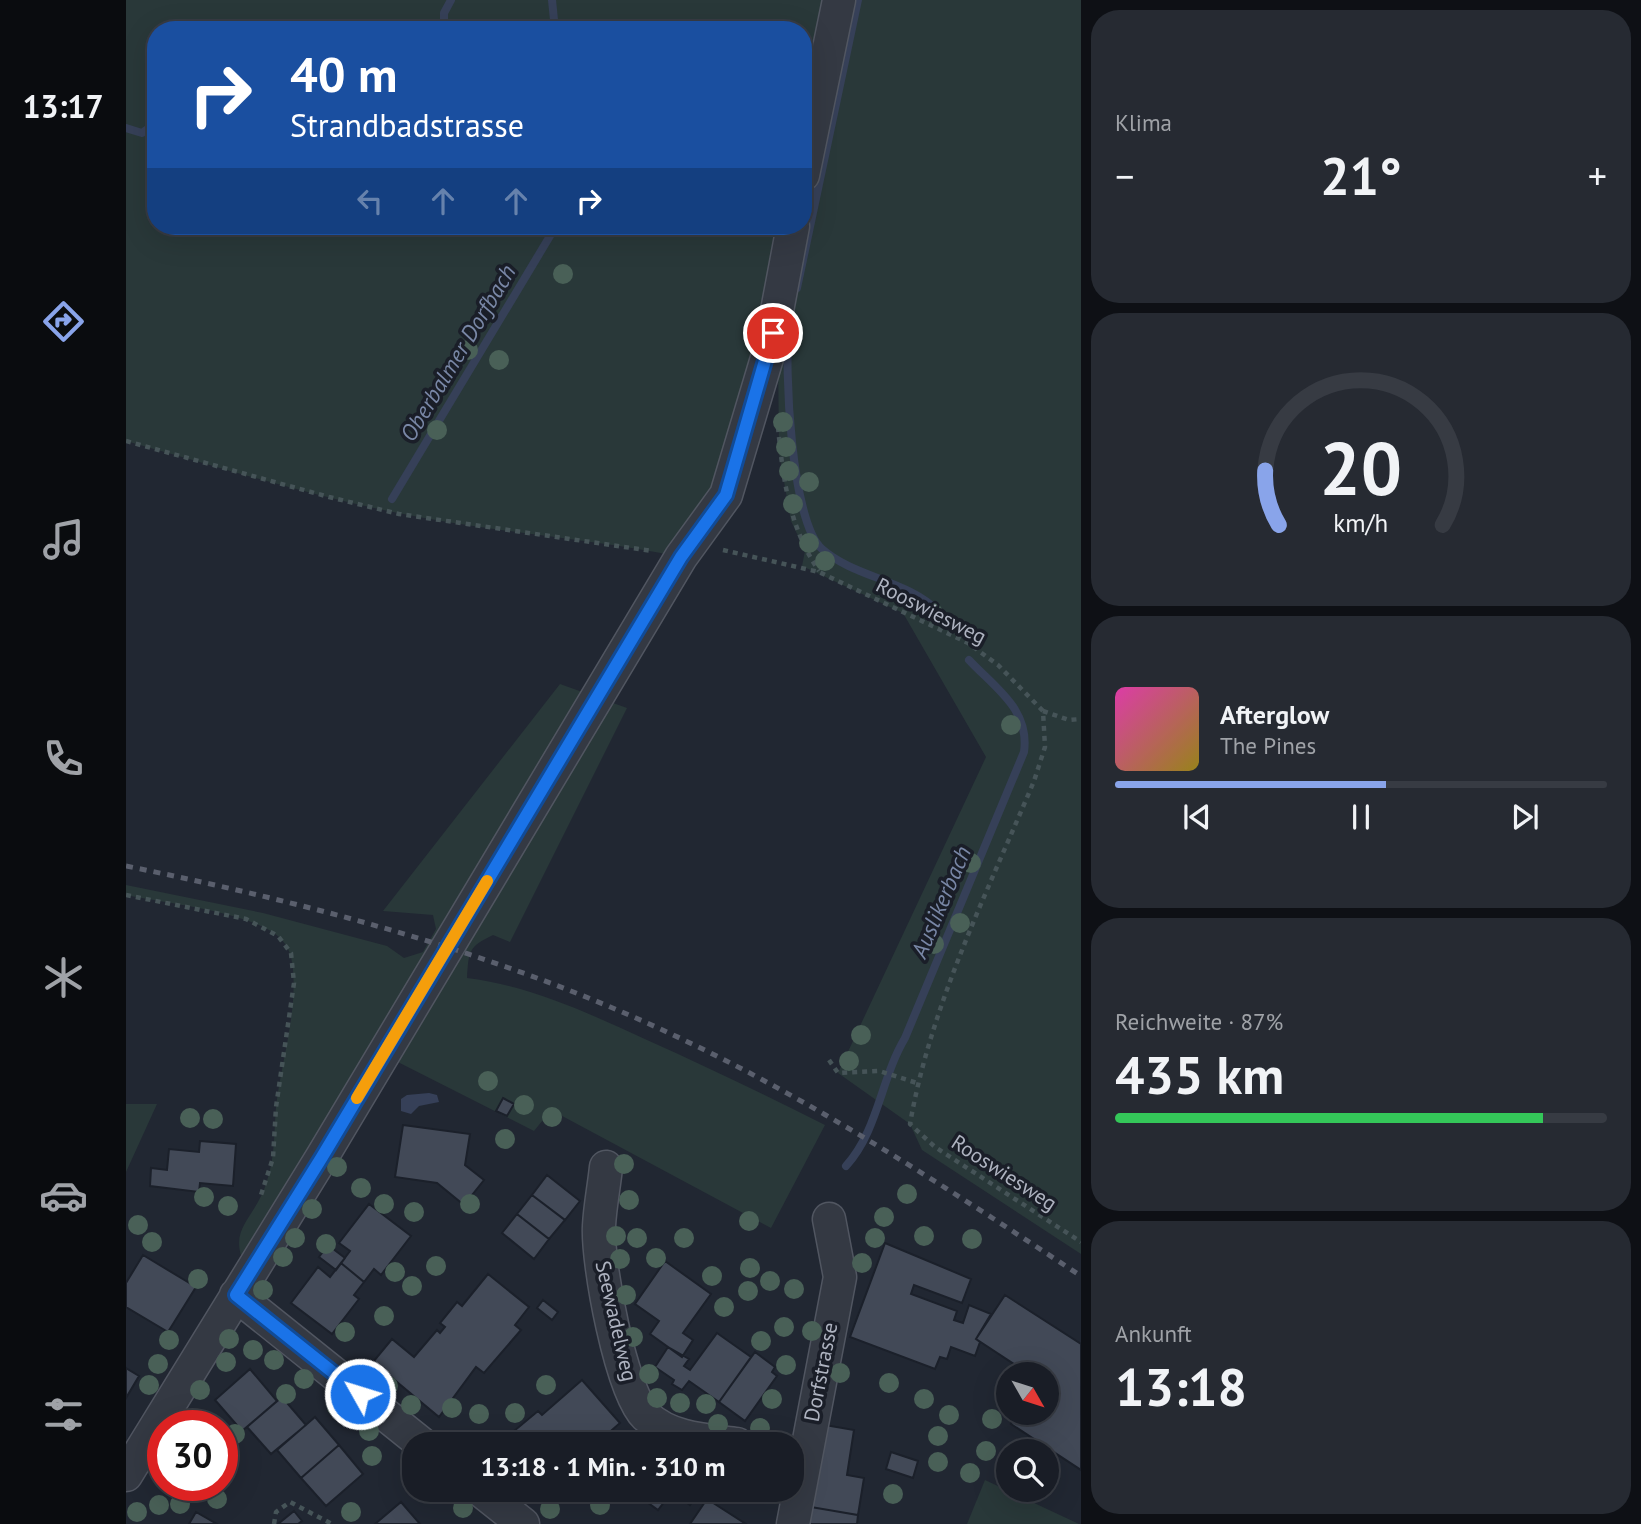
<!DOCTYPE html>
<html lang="de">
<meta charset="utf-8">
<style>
:root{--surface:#191d26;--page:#262a32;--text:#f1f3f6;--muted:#9fa2a7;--line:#373b43;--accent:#89a4ea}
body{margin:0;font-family:"PT Sans",sans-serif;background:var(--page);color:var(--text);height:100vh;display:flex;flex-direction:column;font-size:26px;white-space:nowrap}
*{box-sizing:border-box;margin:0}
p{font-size:23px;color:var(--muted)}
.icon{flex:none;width:38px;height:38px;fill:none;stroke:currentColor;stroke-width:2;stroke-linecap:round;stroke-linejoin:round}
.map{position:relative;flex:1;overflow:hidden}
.sheet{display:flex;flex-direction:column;gap:10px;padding:10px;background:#0e1015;width:560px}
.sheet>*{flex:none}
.hud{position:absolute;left:21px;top:21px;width:665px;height:214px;border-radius:28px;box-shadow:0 7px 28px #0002,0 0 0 2px var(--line);background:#1a4fa0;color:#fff;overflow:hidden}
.needle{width:46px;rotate:129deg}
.buttons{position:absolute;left:870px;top:1362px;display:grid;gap:14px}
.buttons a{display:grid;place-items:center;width:63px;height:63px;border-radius:50%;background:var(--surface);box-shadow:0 7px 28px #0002,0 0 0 2px var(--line);font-size:35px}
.speed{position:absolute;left:21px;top:1410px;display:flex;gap:14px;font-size:35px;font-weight:700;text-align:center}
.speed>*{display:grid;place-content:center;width:91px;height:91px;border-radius:50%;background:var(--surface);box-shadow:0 7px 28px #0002,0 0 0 2px var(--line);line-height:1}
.speed .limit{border:10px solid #d22;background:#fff;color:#111}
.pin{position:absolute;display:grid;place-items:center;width:60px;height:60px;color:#fff;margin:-30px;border:4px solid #fff;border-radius:50%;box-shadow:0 2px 7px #0007}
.me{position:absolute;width:77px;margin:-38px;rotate:309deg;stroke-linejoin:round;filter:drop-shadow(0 0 5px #0008)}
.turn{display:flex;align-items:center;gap:24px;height:147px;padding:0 28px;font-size:32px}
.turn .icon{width:91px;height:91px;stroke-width:2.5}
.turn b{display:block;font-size:49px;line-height:60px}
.lanes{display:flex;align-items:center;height:66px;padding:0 28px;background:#0003;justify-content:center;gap:35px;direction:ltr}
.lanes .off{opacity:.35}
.big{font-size:52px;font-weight:600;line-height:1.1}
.sheet .card{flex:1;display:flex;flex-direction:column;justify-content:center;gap:10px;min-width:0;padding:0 24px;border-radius:28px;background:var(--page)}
.sheet .dial{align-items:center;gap:0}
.dial svg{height:182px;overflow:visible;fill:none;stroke:var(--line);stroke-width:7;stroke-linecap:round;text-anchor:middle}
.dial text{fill:var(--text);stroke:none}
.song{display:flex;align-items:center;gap:21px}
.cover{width:84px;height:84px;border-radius:10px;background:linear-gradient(135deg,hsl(320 70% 55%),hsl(50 70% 35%))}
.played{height:7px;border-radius:4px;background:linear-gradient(90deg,var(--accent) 55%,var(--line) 55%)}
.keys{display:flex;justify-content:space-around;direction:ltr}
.heat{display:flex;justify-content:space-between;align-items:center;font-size:38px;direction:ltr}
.charge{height:10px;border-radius:5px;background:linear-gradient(90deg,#34c759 87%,var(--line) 0)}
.trip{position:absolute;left:276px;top:1432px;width:402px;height:70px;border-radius:28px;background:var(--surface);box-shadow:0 7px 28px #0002,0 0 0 2px var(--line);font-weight:600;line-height:70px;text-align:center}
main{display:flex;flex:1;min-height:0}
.tabs{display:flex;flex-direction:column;width:126px;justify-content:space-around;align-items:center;background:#0a0c0f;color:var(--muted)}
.tabs .icon{width:49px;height:49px}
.tabs .selected{color:var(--accent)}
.tabs b{font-size:32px;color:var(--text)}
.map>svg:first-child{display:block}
.green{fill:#293839;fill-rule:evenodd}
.water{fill:#364058}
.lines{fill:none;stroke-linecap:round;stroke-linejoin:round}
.stream{stroke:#364058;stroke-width:8}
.building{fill:#424957;stroke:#1b202a;stroke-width:2}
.street-casing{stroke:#515661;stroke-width:35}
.path{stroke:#465458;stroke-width:4.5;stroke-dasharray:5 5;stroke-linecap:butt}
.street{stroke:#343943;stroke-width:32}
.rail{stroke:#5a5f6d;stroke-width:5;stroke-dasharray:7 7;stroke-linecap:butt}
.tree{fill:#496057}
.route-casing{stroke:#114b97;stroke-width:18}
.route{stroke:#1a73e8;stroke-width:12}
.slow{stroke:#f59e0b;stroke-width:12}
.labels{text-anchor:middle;stroke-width:7;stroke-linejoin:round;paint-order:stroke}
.street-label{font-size:21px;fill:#aeb3c0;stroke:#1a1e28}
.water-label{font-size:23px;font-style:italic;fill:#7987a6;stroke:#1a1e28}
</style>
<main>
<nav class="tabs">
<b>13:17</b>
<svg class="icon selected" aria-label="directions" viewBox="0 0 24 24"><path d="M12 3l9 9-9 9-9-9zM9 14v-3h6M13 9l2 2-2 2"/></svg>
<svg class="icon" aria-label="music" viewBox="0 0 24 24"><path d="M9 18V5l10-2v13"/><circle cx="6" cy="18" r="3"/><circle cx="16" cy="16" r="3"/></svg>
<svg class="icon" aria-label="phone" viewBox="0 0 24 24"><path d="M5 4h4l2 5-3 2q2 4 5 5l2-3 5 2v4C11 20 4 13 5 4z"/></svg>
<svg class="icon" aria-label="climate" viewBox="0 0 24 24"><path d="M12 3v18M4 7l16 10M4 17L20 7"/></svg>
<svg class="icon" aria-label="car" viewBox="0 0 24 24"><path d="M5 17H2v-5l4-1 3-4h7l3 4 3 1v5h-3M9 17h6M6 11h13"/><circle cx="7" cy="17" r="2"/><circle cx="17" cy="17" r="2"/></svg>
<svg class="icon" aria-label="filters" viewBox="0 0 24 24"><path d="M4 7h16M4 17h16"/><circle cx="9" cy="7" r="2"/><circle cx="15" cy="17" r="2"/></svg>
</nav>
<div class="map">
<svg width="955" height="1524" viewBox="0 0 955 1524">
<rect width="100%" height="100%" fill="#212732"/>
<path class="green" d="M0,0H955V1254L796,1150L784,1124L712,1073L860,757L777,613L676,566L679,551L665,521L653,453L652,348L625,414L555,557C461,538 365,532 272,513C180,495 90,466 0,441ZM30,30H677V226H30Z
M434,684L501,708L384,942L367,935C342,947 343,951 341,978C405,986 462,1013 521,1040C581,1067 640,1095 699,1125L645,1228L425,1110L408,1131L258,1055L123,1273C97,1228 129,1222 141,1181C149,1157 148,1132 150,1107C155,1063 171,1015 167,970C166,957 163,946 153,937C125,912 39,903 0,895V885L137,913L261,946L278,958L297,952L310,929L307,915L257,911Z
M0,1104H31L0,1172Z
M859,1480L953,1524H841Z"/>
<path class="water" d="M303,1093L311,1095L313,1102L293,1106L285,1114L275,1111V1099L281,1095Z"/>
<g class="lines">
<path class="stream" d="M426,0L429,30
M318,30V13L325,0
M0,128L16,133L30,123
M671,288L732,0
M663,325C658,366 665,522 696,549C729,578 782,580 813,612
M266,499L430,226
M720,1166C752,1131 755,1078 779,1038L898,752C904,709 869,688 843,660"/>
</g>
<path class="building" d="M377,1098L388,1104L381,1116L370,1111Z
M277,1125L344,1134L339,1165L358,1180L338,1205L311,1183L269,1177Z
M74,1141L110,1144L107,1186L74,1183L73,1192L24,1186L25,1168L41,1170L43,1149L73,1152Z
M421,1175L454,1201L439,1220L406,1195Z
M406,1195L439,1220L423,1239L391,1214Z
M243,1204L285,1236L255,1275L248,1269L238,1282L215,1263L224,1251L213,1243Z
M391,1214L423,1239L408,1259L376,1233Z
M759,1243L845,1279L836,1303L788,1285L785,1294L831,1311L828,1320L837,1323L843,1305L865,1314L850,1339L854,1342L849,1356L825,1347L821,1359L814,1357L809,1369L724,1337Z
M202,1245L219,1258L210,1270L193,1257Z
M17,1255L70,1287L42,1332L0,1307V1283Z
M539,1261L585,1294L557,1333L567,1340L556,1357L524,1334L533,1321L509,1304Z
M215,1263L238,1282L228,1295L233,1299L206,1334L165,1303L192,1267L204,1277Z
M362,1274L403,1307L389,1325L395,1330L358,1373L350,1367L313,1417L247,1362L266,1339L288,1357L311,1330L314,1333L319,1327L314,1323L331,1302L336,1306Z
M879,1295L955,1344V1470L885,1424L893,1412H920V1374H895L897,1370L850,1339Z
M417,1300L432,1312L426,1320L411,1308Z
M591,1333L625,1357L593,1402L563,1381L556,1390L546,1384L548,1380L529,1367L542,1347L563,1359L558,1366L564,1370Z
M629,1352L649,1367L646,1372L651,1376L619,1421L593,1402Z
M0,1368L13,1376L0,1398Z
M124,1369L151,1401L116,1431L89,1400Z
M456,1380L494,1423L470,1444H400L388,1431L412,1411L416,1415Z
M156,1397L180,1425L145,1454L121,1427Z
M189,1417L213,1445L175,1478L151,1450Z
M699,1425L728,1430L721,1475L738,1478L732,1515L679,1506Z
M213,1445L237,1474L200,1506L175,1478Z
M765,1452L792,1461L787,1478L760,1469Z
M503,1489H548L532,1510Z
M553,1489H575L564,1505L549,1494Z
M581,1499L620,1524H564Z
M275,1502L294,1524H249Z
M679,1506L732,1515L731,1524H676Z
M168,1511L176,1521L172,1524H152Z
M70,1512L91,1524H63Z"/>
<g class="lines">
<g class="street-casing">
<path id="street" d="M677,175L713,0
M480,1167C478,1187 474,1206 473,1226C471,1263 495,1392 520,1416C545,1439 579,1440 611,1444
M110,1295L296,1444
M0,1475L196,1157L555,557L600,495L644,348L667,226
M353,1489L397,1524
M667,1524L714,1277L703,1219"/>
</g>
<path class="path" d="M652,427C657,479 663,527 693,571
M0,441L203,497L273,514L526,551
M597,550L693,572L842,643L872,665L917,711L919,747L908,781C861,893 805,1004 784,1124L809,1147L955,1242
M917,711L943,720L955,719
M0,895L120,919L152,936L165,953L168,983L150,1107L147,1158L135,1195
M703,1060L712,1073L753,1071L791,1083
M148,1524L150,1512L164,1502L206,1524"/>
<use href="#street" class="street"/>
<path class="rail" d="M0,866C182,903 361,950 530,1027C680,1095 818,1186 955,1276"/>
</g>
<g class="tree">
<circle cx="437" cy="274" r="10"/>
<circle cx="342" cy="350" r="10"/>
<circle cx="373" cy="360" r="10"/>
<circle cx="657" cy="422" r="10"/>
<circle cx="311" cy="430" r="10"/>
<circle cx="660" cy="447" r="10"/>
<circle cx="663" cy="471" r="10"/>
<circle cx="683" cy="482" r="10"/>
<circle cx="667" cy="504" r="10"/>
<circle cx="683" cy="543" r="10"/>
<circle cx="699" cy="561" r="10"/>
<circle cx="807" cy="613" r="10"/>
<circle cx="885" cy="725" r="10"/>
<circle cx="845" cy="863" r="10"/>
<circle cx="834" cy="923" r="10"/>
<circle cx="808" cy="944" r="10"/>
<circle cx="735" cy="1035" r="10"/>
<circle cx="723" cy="1061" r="10"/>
<circle cx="362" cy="1081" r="10"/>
<circle cx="398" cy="1105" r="10"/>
<circle cx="426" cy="1117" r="10"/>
<circle cx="64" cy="1118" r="10"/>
<circle cx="87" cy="1119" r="10"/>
<circle cx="379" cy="1139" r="10"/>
<circle cx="498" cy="1164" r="10"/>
<circle cx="211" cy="1167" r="10"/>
<circle cx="235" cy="1188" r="10"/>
<circle cx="781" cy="1194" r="10"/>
<circle cx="78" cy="1197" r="10"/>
<circle cx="503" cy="1200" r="10"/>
<circle cx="258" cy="1204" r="10"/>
<circle cx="344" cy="1204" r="10"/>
<circle cx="102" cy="1206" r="10"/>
<circle cx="186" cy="1209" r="10"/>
<circle cx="288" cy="1212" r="10"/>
<circle cx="758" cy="1217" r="10"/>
<circle cx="623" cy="1221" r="10"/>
<circle cx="12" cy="1225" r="10"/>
<circle cx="490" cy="1236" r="10"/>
<circle cx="798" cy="1236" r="10"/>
<circle cx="169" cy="1238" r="10"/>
<circle cx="511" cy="1238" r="10"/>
<circle cx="558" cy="1238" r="10"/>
<circle cx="749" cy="1238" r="10"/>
<circle cx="846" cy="1239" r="10"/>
<circle cx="26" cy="1242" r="10"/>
<circle cx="200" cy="1244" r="10"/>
<circle cx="157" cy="1257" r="10"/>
<circle cx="530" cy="1258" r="10"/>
<circle cx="494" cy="1259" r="10"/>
<circle cx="736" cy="1263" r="10"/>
<circle cx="310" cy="1266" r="10"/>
<circle cx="624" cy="1268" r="10"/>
<circle cx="269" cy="1272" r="10"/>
<circle cx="586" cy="1276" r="10"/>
<circle cx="72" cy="1279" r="10"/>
<circle cx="644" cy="1281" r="10"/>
<circle cx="286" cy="1286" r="10"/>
<circle cx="668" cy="1289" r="10"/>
<circle cx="137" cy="1290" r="10"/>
<circle cx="622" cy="1291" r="10"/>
<circle cx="500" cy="1295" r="10"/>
<circle cx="598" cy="1307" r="10"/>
<circle cx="258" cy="1316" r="10"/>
<circle cx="658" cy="1327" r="10"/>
<circle cx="686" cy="1331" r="10"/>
<circle cx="219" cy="1332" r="10"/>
<circle cx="507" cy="1337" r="10"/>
<circle cx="103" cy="1339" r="10"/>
<circle cx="43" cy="1340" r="10"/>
<circle cx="635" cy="1341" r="10"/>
<circle cx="127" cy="1350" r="10"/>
<circle cx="148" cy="1360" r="10"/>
<circle cx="100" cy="1362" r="10"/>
<circle cx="32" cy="1364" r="10"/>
<circle cx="660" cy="1365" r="10"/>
<circle cx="714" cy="1373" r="10"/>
<circle cx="523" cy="1374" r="10"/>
<circle cx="178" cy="1379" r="10"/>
<circle cx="763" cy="1383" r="10"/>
<circle cx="23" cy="1385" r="10"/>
<circle cx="420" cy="1385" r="10"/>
<circle cx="262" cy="1386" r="10"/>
<circle cx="74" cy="1390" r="10"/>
<circle cx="160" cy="1394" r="10"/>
<circle cx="531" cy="1398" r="10"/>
<circle cx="646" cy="1399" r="10"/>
<circle cx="798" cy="1399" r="10"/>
<circle cx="554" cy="1403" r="10"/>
<circle cx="580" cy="1404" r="10"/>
<circle cx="285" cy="1405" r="10"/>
<circle cx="211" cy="1407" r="10"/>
<circle cx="326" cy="1408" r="10"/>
<circle cx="389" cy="1413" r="10"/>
<circle cx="353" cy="1414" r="10"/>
<circle cx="823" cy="1415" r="10"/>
<circle cx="866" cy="1419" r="10"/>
<circle cx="592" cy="1424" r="10"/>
<circle cx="634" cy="1428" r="10"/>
<circle cx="243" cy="1431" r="10"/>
<circle cx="109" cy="1434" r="10"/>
<circle cx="812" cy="1436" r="10"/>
<circle cx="860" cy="1451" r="10"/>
<circle cx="246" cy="1456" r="10"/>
<circle cx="812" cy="1462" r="10"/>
<circle cx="844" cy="1473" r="10"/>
<circle cx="767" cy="1494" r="10"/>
<circle cx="91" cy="1499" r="10"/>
<circle cx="54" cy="1504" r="10"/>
<circle cx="33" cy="1505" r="10"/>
<circle cx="474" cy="1505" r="10"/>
<circle cx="337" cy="1508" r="10"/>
<circle cx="424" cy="1509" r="10"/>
<circle cx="11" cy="1512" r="10"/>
<circle cx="225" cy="1512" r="10"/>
</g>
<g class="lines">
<g class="route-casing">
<path id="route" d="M234,1394L110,1295L196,1157L555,557L600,495L647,333"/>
</g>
<use href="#route" class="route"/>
<path class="slow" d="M231,1098L361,881"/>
</g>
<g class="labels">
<g class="street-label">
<text transform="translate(805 611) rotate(27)" y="7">Rooswiesweg</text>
<text transform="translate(878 1173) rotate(33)" y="7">Rooswiesweg</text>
<text transform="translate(490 1321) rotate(77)" y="7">Seewadelweg</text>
<text transform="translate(695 1372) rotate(-79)" y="7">Dorfstrasse</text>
</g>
<g class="water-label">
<text transform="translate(332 353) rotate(-59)" y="8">Oberbalmer Dorfbach</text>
<text transform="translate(815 902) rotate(-67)" y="8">Auslikerbach</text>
</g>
</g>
</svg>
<div class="buttons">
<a><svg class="needle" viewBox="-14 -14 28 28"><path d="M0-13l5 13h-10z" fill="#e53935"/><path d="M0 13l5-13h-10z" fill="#9fa2a7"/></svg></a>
<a><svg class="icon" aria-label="search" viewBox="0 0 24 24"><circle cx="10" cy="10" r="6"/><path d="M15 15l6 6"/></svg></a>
</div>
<div class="speed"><div class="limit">30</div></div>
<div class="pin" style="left:647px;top:333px;background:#d93025"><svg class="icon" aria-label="arrive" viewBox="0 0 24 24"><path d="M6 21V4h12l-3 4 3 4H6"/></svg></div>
<svg class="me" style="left:234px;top:1394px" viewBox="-20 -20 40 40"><circle r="17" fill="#1a73e8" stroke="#fff" stroke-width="3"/><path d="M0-11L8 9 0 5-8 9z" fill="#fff"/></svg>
<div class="trip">13:18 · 1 Min. · 310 m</div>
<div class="hud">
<div class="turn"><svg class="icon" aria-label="right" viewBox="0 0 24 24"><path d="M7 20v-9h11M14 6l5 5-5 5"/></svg><div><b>40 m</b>Strandbadstrasse</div></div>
<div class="lanes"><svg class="icon off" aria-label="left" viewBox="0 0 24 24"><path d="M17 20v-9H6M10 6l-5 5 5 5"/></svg><svg class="icon off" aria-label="ahead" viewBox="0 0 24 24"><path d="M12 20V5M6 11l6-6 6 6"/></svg><svg class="icon off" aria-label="ahead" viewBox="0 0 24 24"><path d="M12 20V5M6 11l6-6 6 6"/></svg><svg class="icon" aria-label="right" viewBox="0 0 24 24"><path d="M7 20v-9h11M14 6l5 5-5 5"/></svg></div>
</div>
</div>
<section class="sheet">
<div class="card"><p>Klima</p>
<div class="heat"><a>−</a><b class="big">21°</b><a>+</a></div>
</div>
<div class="card dial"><svg viewBox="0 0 100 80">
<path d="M14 69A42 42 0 1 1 86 69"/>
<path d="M14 69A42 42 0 0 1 8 45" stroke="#89a4ea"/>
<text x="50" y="56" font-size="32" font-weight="700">20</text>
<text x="50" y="72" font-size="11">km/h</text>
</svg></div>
<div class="card">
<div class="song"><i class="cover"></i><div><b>Afterglow</b><p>The Pines</p></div></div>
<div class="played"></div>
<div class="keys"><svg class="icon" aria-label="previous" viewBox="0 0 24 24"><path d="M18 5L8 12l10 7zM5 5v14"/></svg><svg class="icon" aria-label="pause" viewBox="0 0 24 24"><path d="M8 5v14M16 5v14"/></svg><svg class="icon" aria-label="next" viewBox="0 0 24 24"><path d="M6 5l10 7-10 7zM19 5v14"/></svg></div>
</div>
<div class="card"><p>Reichweite · 87%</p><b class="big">435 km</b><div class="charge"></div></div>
<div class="card"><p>Ankunft</p><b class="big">13:18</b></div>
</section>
</main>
